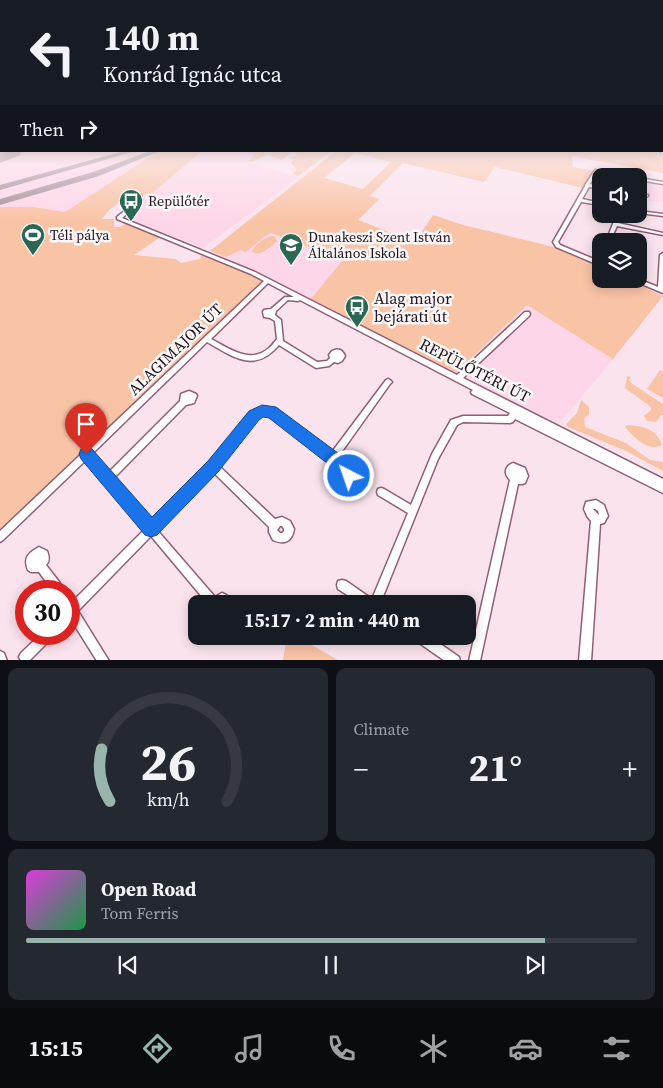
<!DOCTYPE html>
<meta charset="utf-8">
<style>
:root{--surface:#171b24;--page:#242831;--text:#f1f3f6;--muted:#9ea1a6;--line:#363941;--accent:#98b4ad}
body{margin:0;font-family:"Source Serif 4",serif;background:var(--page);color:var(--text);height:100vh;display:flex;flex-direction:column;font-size:19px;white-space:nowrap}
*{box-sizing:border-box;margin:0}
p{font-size:16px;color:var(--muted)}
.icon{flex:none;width:28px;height:28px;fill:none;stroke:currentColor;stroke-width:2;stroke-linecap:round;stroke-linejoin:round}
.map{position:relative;height:660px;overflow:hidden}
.details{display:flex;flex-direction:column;gap:8px;padding:8px;background:#0d0f14;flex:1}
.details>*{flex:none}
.guide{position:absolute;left:0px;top:0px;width:664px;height:152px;box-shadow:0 2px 12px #0003;background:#171b24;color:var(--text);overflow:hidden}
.controls{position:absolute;left:592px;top:168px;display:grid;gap:10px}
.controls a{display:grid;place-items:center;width:55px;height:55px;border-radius:10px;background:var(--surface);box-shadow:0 2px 12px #0003;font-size:25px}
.speed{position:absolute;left:15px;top:580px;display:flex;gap:10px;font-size:25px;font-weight:700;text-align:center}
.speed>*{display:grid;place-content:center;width:65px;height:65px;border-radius:50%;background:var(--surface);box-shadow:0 2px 12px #0003;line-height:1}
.speed .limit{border:8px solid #d22;background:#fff;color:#111}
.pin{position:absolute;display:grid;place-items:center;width:42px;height:42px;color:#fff;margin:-51px -21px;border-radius:50% 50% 50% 0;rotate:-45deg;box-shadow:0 0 5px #0007}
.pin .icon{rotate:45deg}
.me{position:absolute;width:55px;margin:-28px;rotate:319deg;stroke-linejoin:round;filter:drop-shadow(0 0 4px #0008)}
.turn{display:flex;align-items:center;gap:18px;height:105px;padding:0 20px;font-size:22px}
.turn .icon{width:65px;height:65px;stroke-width:2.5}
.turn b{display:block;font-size:35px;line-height:42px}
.then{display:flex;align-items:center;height:48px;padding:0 20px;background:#0003;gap:10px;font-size:19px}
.big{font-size:38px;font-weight:700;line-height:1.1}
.details .widget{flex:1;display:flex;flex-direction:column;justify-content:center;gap:8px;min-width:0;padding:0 18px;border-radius:10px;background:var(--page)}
.details .dial{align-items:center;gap:0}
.dial svg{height:130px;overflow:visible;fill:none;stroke:var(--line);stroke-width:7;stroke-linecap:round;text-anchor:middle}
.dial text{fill:var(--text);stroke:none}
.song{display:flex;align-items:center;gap:15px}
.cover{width:60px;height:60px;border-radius:8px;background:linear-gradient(135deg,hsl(300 70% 55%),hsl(140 70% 35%))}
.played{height:5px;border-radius:2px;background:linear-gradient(90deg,var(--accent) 85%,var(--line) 85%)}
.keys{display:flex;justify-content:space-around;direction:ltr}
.heat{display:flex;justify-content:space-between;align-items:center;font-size:28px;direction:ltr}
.details .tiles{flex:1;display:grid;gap:8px;grid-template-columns:1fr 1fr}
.widget:last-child{grid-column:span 2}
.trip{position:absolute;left:188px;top:595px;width:288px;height:50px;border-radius:10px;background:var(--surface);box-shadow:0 2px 12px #0003;font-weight:700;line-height:50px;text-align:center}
.tabs{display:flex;height:80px;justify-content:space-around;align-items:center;background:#090b0e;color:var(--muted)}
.tabs .icon{width:35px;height:35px}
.tabs .active{color:var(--accent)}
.tabs b{font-size:22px;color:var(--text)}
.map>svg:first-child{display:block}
.built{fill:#fed6e9}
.green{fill:#f9c3a6;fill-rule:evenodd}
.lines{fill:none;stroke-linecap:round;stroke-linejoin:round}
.taxiway{fill:#a7909a;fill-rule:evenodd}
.runway{fill:#a7909a;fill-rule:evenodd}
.minor-casing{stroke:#905e77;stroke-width:3}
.major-casing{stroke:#938aa8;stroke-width:2}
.minor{fill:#fff;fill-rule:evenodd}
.major{fill:#e1dff8;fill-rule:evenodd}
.route{fill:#1a73e8;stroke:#114b97}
.labels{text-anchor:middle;stroke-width:5;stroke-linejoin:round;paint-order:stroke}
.far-poi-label{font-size:14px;fill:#26121c;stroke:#f8f8f8;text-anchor:start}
.poi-label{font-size:16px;fill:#26121c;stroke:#f8f8f8;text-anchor:start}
.street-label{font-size:16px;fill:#26121c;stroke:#f8f8f8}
</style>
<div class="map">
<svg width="663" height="661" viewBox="0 0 663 661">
<rect width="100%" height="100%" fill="#fbe3ed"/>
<path class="built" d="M0,128L1,151H159L65,212L34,207H0Z
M202,151H240L255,154L247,162L299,177L203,248L124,217Z
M647,181L663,184V202L648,201Z
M271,233L314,250L344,260L310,300L210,251Z
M527,305L613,359L559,424L456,373L499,334Z"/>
<path class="green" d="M159,151H202L150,195L131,194L109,210L102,219H114V227H120L125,224L162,236L134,255L176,259L181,263L200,259L201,255L205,253L264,282L0,531V207H34L65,212Z
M241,151H294L282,160L269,156L270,154L251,162L249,161L254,154Z
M297,151H307L304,154L307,151H332L298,176L292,174L297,170L291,163L294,159L289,158L298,155L294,153Z
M336,151H658L663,157V173L572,156L573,167L594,171L583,188L495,167L484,182L403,163L370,196L379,199L358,220L415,242L433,215L463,225L554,247L601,268V279H627L663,296L613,359L527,305L456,373L310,300L343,260L271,233L265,236L246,252L241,250L226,257L210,251ZM355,153L391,162L363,189L324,178Z
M274,236L277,241C270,247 261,257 252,252C254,245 266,236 274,236Z
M660,370L663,371V398L647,389Z
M627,376L631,377L629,380L631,383L663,404V415H661L656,422L647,421L644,416L651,410V407L625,388Z
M581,400L589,407V414L584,419L585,427L626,443L650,460L663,462V471L626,451L568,427L566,424L577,413Z
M627,425C643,426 657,429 662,445C647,452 635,438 625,427Z
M287,636H296L338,660H283Z"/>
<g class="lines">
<path class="taxiway" d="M124,151H136L0,190V185Z
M150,151H160L99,176L0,205V199L93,172Z"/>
<path class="runway" d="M0,151H22L20,155L0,163Z"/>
<g class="minor-casing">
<path id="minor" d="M662,129H663V131H662Z
M662,150L663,151V154L659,151Z
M595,170L625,175L627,176H620L597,172L590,184L601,187V189L589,187L582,199L601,203V205L581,202L558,242L560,245L601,262V266L556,247L553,242L585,186V185Z
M639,178L663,182V184L639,180Z
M639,194L648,195V196L646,197L639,196Z
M137,195H141L142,200L122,218L255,272L457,375L525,312H529L530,314L529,316L463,378L663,479V493L515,419L513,422L510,423L463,422L457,425L438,459L380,604H361L338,589L337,585L338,581L342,580L346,581L372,599L408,513L378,495L377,492L378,489L381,488L384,489L411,505L432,454L451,420L463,416H508L510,413L472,394L471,392L473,390L300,300L298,301L288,300L276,311L275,315L281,320L283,341L317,362L327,361L330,358L329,355L332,351C338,348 342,349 345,356L342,361L338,363L334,362L329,366L316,368L279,345C254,374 234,357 207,342L92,454L108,473L180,401L181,394L189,391L196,394L197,396L194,403L186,405L113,479L151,523L210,463L254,410L267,407L275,410L332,452L386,380L388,379L390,380L392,382L390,384L338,457L350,466L354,464C362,467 365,473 362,481C358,483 352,483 348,481L345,472L269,414L267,413L259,415L219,466L275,519L282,517L290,521L294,529C292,542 284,545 273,540L269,532V527L213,472L157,530L215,597L222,593C227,595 231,599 233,604H208L151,536L78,611L109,661H97L70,618H69V601L72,602L145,529L86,460L3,540L0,542V531L264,281L251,274L117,219V217L138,200ZM268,283L294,297H285L271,309L264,310L263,312L264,317L270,318L275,321L277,339C274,342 272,346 269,348C250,365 229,348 211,339ZM280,526H282L284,529V531L282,533H280L277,530Z
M639,211L663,214V216L639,213Z
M617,214H621L618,223L663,233V235L617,226L610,241H606Z
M663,253V293L632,280L631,279H638L658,287L660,255Z
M513,463L525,468L528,476L525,483L522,484H518L480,661H469L510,480C504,474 504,467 513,463Z
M596,500L604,505L608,516L604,523L600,524L591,661H579L591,521L587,516L584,509L586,502ZM593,509H595L598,511L599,515Z
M39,547L47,551C49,556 50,561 46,565L63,587L64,591H53L39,572H31L28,570C23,558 28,553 39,547Z
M41,634H53L52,638L29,661H21L19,657L21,653Z
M414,636H429L459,657L460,661H445L415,640Z
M0,651L4,653L7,661H0Z"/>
</g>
<g class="major-casing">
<path id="major" d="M662,136H663V139H662Z"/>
</g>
<use href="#minor" class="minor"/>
<use href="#major" class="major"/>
</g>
<linearGradient id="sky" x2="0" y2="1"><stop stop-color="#87a79d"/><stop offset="0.58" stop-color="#fdf2f7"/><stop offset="1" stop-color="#fdf2f7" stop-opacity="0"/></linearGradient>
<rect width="663" height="221" fill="url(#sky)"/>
<path class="route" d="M262,405L276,407L354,465L357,470L354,482L349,484L343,482L341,474L269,418L263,417L259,420L218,472L157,535L151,537L145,535L81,459L79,454L81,449L86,447L92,449L152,517L208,461L249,411Z"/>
<defs>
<g id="bus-pin" transform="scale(1.25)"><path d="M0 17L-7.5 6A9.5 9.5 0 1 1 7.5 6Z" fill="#2b6854" stroke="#f8f8f8"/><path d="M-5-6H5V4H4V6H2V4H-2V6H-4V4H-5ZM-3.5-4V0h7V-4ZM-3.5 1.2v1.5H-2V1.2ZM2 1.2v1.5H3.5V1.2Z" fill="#fff"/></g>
<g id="stadium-pin" transform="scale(1.25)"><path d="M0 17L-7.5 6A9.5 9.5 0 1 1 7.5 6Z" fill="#2b6854" stroke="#f8f8f8"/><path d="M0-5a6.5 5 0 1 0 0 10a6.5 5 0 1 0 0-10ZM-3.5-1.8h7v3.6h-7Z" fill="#fff"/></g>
<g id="school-pin" transform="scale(1.25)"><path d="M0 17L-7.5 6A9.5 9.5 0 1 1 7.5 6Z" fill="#2b6854" stroke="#f8f8f8"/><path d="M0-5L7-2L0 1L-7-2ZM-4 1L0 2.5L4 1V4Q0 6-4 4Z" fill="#fff"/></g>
</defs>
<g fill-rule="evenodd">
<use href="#bus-pin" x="131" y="201"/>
<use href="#stadium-pin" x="33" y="235"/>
<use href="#school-pin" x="291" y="245"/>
<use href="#bus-pin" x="357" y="307"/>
</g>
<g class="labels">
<g class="far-poi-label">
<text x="148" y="206">Repülőtér</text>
<text x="50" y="240">Téli pálya</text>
<text x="308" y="242">Dunakeszi Szent István<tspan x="308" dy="16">Általános Iskola</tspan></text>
</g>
<g class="poi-label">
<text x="374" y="304">Alag major<tspan x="374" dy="18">bejárati út</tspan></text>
</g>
<g class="street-label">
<text transform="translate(175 349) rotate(-44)" y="6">ALAGIMAJOR ÚT</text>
<text transform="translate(475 370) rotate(27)" y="6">REPÜLŐTÉRI ÚT</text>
</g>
</g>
</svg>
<div class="controls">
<a><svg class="icon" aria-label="sound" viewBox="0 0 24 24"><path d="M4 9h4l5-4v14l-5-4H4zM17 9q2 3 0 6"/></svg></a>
<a><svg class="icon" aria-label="layers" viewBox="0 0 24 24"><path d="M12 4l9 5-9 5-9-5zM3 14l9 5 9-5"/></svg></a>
</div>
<div class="speed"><div class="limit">30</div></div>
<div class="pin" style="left:86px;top:454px;background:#d93025"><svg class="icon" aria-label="arrive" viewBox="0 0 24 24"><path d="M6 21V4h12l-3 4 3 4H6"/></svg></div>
<svg class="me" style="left:349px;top:476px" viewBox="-20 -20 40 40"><circle r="17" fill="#1a73e8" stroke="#fff" stroke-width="3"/><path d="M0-11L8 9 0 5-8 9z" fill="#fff"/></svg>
<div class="trip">15:17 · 2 min · 440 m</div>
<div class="guide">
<div class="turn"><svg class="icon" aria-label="left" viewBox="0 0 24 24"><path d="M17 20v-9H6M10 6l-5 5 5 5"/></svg><div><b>140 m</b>Konrád Ignác utca</div></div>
<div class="then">Then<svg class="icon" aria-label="right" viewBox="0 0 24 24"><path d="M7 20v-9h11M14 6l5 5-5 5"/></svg></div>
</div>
</div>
<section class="details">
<div class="tiles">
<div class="widget dial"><svg viewBox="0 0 100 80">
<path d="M14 69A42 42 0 1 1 86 69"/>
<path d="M14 69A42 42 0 0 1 9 37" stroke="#98b4ad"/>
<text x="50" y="56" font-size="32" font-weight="700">26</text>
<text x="50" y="72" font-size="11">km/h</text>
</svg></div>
<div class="widget"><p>Climate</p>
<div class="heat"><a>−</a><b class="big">21°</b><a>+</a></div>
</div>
<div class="widget">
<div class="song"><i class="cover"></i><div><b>Open Road</b><p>Tom Ferris</p></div></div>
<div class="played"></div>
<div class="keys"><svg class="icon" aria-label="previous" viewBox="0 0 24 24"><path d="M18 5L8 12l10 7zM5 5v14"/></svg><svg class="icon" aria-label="pause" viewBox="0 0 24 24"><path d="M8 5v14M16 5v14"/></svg><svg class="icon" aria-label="next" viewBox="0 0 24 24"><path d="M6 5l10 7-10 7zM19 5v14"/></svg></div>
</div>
</div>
</section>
<nav class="tabs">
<b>15:15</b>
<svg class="icon active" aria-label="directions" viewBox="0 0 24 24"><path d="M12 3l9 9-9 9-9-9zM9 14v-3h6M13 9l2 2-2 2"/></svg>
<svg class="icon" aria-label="music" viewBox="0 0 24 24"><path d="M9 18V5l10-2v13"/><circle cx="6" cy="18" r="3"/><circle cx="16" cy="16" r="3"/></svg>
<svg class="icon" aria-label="phone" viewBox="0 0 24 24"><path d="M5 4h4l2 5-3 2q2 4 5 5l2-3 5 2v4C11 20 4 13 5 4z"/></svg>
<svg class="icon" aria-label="climate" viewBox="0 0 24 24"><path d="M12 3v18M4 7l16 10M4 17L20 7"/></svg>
<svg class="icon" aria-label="car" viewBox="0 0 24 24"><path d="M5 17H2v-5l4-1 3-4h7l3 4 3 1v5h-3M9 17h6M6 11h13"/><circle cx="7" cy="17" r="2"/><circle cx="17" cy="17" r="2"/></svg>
<svg class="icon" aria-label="filters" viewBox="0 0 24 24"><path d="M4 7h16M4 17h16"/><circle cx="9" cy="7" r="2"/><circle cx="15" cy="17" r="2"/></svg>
</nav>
